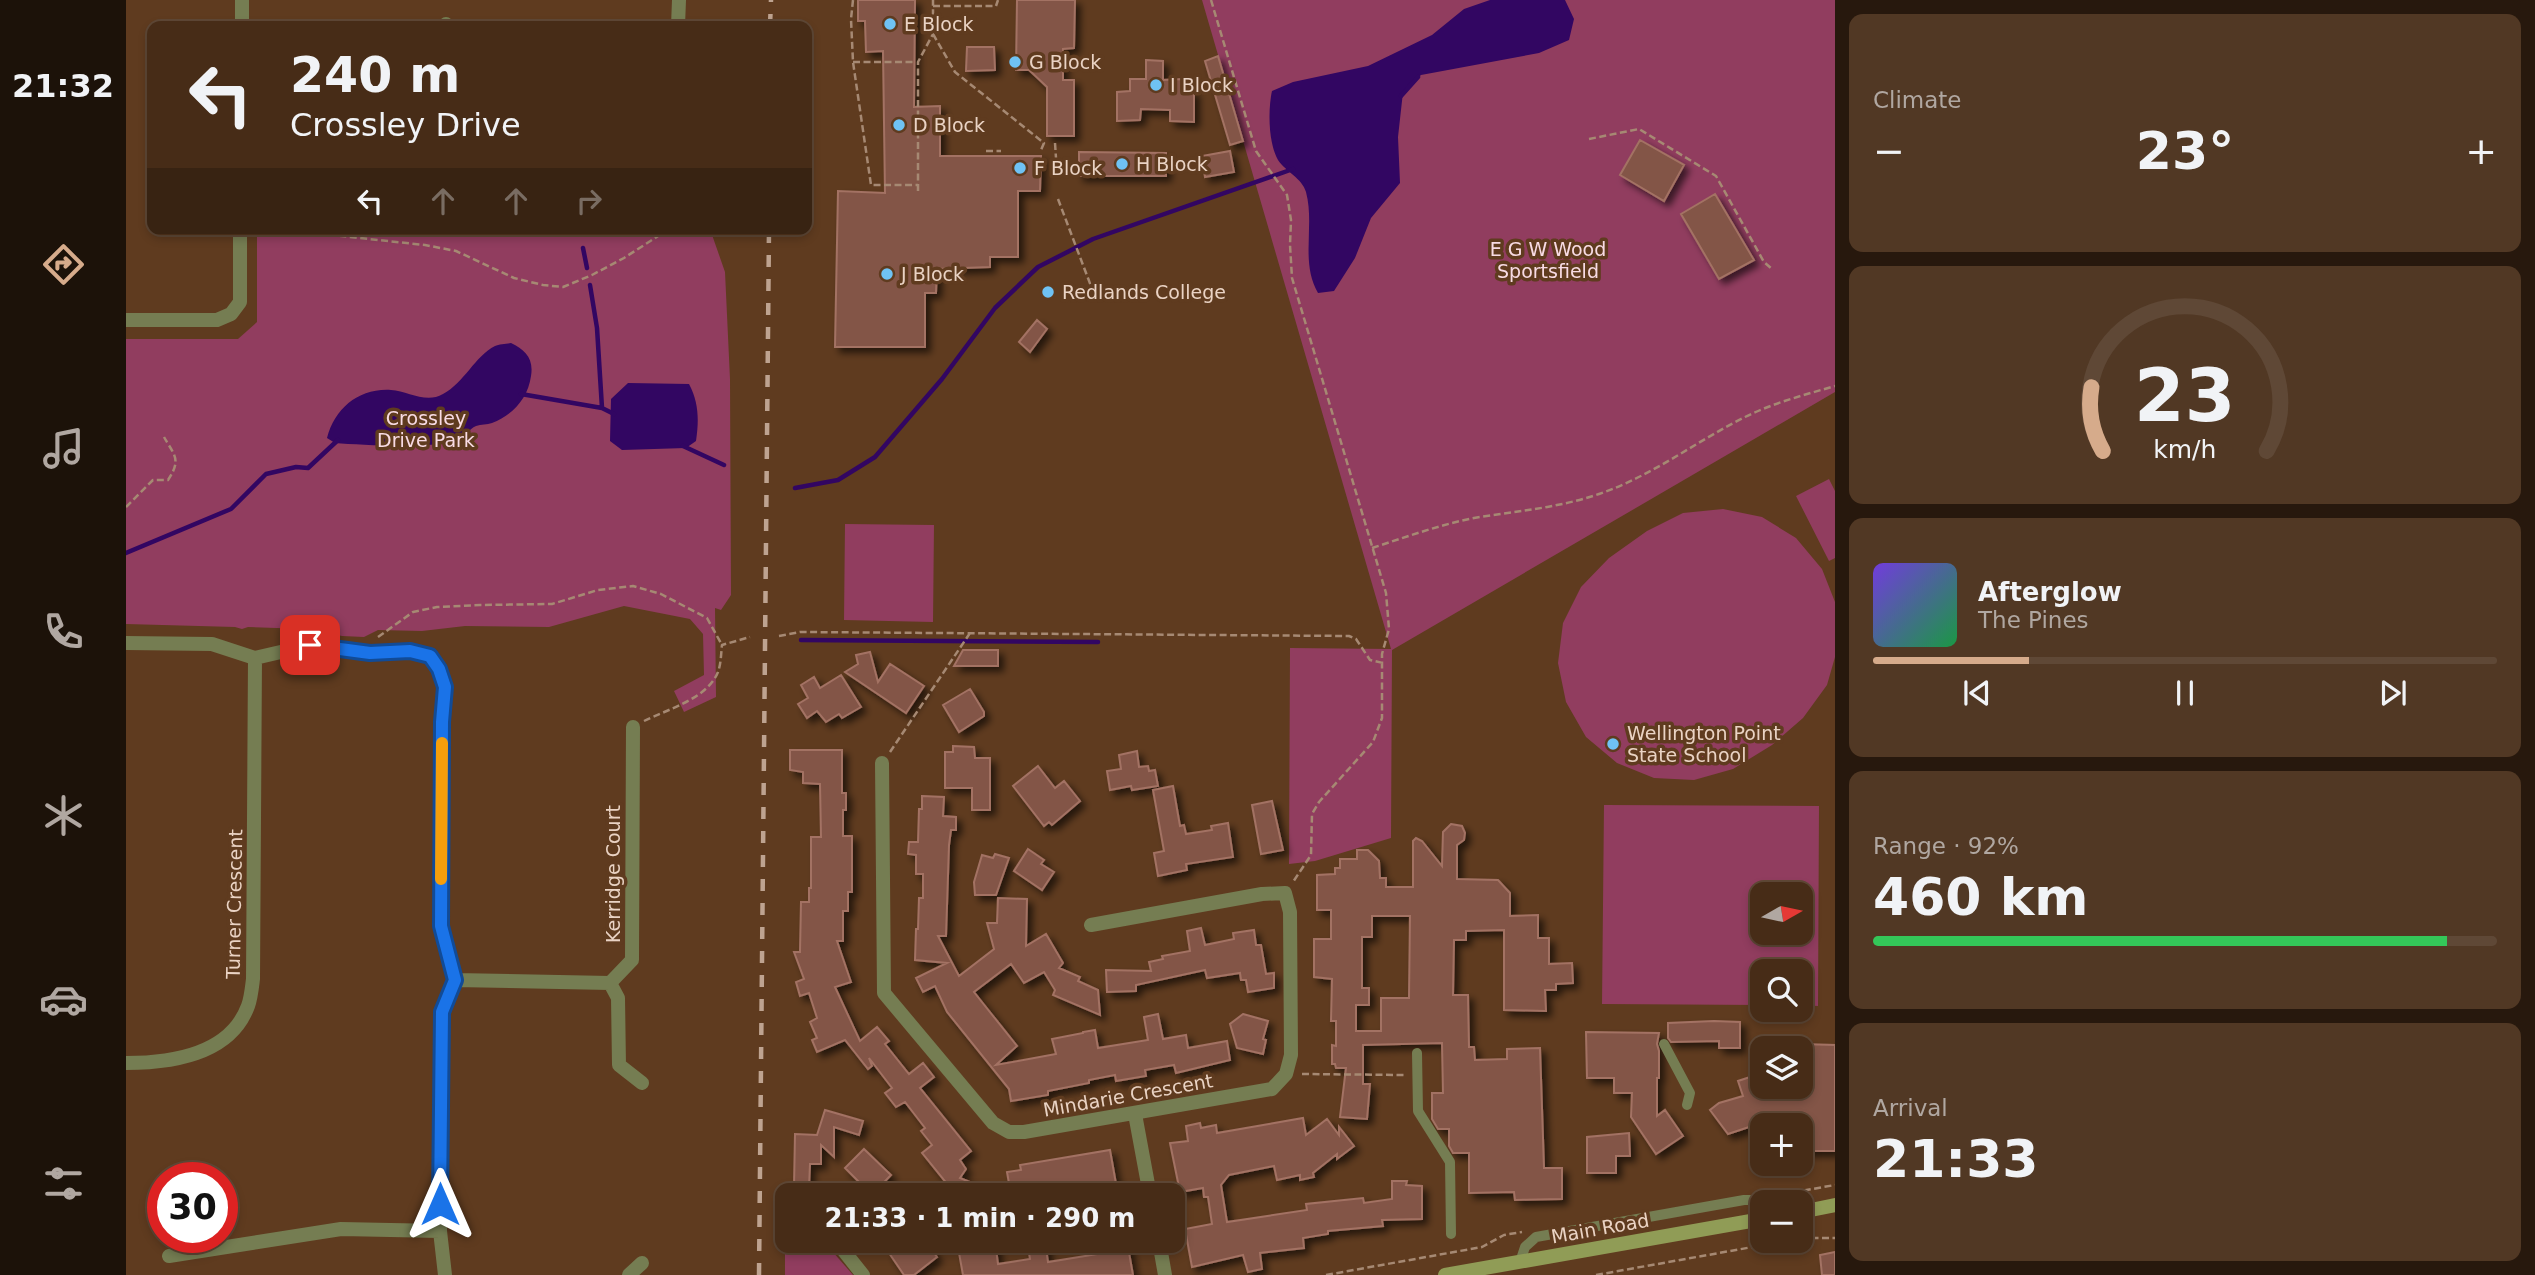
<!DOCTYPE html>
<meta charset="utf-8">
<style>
:root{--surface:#472c17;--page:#513824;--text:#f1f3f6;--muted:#b0a7a1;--line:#5f4836;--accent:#d6ab8b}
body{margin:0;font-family:"DejaVu Sans",sans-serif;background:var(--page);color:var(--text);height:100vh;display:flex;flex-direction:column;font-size:26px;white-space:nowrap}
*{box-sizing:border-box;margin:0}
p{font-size:23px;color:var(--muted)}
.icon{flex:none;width:38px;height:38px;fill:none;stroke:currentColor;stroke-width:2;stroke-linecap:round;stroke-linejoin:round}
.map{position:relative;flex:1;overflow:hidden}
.sheet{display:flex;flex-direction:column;gap:14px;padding:14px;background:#27180d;width:700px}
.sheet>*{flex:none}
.banner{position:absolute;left:21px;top:21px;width:665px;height:214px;border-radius:14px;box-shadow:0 4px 10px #0003,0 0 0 2px var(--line);background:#472c17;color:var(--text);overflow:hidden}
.needle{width:46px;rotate:81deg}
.tools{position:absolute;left:1624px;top:882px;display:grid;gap:14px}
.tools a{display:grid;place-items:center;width:63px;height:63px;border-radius:14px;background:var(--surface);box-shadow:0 4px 10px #0003,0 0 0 2px var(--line);font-size:35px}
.speed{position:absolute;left:21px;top:1162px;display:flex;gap:14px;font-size:35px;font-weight:700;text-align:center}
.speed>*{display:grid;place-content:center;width:91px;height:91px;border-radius:50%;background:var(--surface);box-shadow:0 4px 10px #0003,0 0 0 2px var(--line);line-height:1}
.speed .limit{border:10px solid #d22;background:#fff;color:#111}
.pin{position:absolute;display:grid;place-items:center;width:60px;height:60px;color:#fff;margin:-30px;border-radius:14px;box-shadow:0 4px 10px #0006}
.me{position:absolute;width:77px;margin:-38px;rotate:0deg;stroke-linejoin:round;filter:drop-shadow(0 0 5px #0008)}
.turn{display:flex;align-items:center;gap:24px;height:147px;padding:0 28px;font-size:32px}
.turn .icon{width:91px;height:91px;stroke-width:2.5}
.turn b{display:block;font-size:49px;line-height:60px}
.lanes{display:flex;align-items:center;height:66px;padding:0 28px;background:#0003;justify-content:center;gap:35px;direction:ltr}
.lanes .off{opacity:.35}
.big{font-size:52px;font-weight:700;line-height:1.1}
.sheet .tile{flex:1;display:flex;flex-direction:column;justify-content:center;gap:10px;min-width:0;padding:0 24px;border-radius:14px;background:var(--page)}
.sheet .dial{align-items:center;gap:0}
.dial svg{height:182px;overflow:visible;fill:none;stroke:var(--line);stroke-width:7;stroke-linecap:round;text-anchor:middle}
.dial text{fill:var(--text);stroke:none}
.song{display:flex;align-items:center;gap:21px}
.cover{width:84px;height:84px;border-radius:10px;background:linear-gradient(135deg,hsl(260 70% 55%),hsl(140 70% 35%))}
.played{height:7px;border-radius:4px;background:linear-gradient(90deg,var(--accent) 25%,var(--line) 25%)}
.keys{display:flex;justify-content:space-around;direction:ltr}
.heat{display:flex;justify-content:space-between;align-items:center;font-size:38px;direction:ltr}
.charge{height:10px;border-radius:5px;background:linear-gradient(90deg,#34c759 92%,var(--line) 0)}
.trip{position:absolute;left:649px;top:1183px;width:410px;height:70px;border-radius:14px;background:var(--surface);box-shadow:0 4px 10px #0003,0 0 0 2px var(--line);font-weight:700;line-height:70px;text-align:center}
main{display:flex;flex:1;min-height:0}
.dock{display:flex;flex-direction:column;width:126px;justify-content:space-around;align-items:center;background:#1c1209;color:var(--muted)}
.dock .icon{width:49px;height:49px}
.dock .on{color:var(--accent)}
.dock b{font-size:32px;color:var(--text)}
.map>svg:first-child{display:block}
.green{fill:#913d5f;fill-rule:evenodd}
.water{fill:#320662}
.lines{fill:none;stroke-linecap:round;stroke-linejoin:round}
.stream{stroke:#320662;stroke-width:4.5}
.building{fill:#835547;stroke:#a37264;stroke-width:2;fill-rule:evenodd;filter:url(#shadow)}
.path{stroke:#a68973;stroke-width:2.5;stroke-dasharray:7 3.5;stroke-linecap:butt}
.service{stroke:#757d52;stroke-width:10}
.minor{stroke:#757d52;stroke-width:14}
.secondary{stroke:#909c56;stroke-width:14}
.rail{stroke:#bea390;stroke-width:4.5;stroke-dasharray:12 12;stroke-linecap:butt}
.route-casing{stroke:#114b97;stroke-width:18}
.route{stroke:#1a73e8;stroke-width:12}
.slow{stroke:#f59e0b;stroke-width:12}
.poi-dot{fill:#6fc2f4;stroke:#5f3b1f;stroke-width:2.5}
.labels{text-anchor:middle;stroke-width:7;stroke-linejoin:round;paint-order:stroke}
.poi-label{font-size:19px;fill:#ead3c4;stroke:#5f3b1f;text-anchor:start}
.park-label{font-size:19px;fill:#f8dbe4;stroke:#5f3b1f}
.street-label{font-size:19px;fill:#ead3c4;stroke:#5f3b1f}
</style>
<main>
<nav class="dock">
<b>21:32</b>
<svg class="icon on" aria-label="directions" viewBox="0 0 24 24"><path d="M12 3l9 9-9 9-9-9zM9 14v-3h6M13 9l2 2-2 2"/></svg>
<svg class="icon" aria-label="music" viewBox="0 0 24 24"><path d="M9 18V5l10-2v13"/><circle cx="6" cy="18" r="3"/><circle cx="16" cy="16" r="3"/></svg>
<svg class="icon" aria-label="phone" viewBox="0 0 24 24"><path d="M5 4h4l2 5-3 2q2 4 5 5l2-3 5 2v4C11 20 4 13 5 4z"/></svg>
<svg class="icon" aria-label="climate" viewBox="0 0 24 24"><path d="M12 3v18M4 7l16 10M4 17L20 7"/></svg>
<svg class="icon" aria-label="car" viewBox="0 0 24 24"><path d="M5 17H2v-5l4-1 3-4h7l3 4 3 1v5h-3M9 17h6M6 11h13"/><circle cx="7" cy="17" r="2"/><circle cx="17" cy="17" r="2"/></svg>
<svg class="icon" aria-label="filters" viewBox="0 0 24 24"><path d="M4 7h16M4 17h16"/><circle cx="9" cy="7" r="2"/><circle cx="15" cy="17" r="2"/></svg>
</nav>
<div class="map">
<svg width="1709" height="1275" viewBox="0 0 1709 1275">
<defs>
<filter id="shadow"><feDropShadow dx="5" dy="5" stdDeviation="3.5" flood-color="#0009"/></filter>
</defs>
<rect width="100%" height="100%" fill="#5f3b1f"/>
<path class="green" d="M1076,0H1709V392L1266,650L1265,838L1189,861L1163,864L1164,648L1265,649Z
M131,229H521L541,232L543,229H584L599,272L604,379L605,595L595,610L589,608L590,697L558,712L548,691L578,675L577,634L564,619L498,606L423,627L339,626L296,631L252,630L238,637L216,636L181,629L122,627L116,629L109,627L0,624V339H112L131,322Z
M1703,479L1709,491V558L1703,561L1670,496Z
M1597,509L1636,517L1670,538L1696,569L1709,602V657L1701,685L1677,718L1646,745L1607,769L1568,780L1528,778L1491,763L1460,737L1440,702L1432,663L1437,623L1455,587L1483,558L1521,531L1557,513Z
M719,524L808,525L807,622L718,620Z
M1478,805L1693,806L1692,1006L1675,1005V971H1636V1005L1476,1004ZM1636,894H1675V933H1636Z
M659,1232L661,1233L662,1241L699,1243L727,1275H659Z"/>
<path class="water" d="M1364,0H1439L1448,19L1443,40L1413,53L1295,75L1277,92L1272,137L1274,183L1245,218L1229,258L1208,291L1192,293C1174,262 1189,226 1180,192C1176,178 1160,172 1152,160C1142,142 1142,109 1146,91L1167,82L1242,66L1306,35L1338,9Z
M385,343C399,350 408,358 405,376C402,398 387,415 366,423C361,425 355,424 350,426C343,429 339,436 333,439C309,450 238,445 209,443L201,438C209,408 233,388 265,390C282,391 300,404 317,394C338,383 349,356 369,346C373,344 380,344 385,343Z
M502,383L563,384C573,403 573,420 570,441L560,448L496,450L484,441L485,399Z"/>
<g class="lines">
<path class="stream" d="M1275,96L1292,77
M457,248L461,268
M464,285L471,328L476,408
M395,394L476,408L488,414
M557,446L598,465
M669,488L712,480L749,457L816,379L869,308L912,267L967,239L1167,169
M0,553L105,509L140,474L170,467L182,468L212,440
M675,640L972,642"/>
</g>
<path class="building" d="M732,0H789L788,107L814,106V156H915L914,191H892V257H864V267L811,269L810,293H799V347H709L712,191L759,193L757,51L740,52L739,21H732Z
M891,0H949L948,48L937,49V80H948V136H921V87L903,70H890Z
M841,47H868L869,70L840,71Z
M1092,56L1117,141L1104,145L1079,61Z
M1020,60L1037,61V80L1056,79V91H1068V122L1044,121V110L1015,109L1014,120L991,121V92L1004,91V79H1020Z
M1514,140L1558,165L1538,201L1494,175Z
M1104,151L1108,172L1079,177L1076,156Z
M953,152L1040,153V176H953Z
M1589,194L1628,260L1593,279L1555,214Z
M911,320L921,329L904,352L893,342Z
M837,650H872V666H828Z
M744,652L752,682L764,664L798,686L780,713L719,672L732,664L730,655Z
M715,675L735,707L716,718L713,714L700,722L691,711L681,718L672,704L682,698L675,685L688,677L694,688Z
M844,689L858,712V716L833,732L817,705Z
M827,746L848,747L849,758H864V810H846V788H819V752H827Z
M664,750H716V793H720V810H717V836H726V892H722V911H717V941H711L725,982L709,987L734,1041L751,1027L763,1041L759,1044L783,1074L797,1063L808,1077L794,1088L845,1151L834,1160L840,1169L834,1178L876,1195H830L796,1153L806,1145L795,1131L799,1128L779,1102L770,1107L759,1093L766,1088L743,1058L746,1066L742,1069L719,1040L691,1052L686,1040L691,1038L684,1022L691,1018L683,993L674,996L670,982L678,979L668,952H674L675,902H683V888H685V837H695L694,784L677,783V772L664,770Z
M1011,751L1013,767L1022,766L1023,771L1029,770L1032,786L1006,790L1005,786L984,790L981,771L995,769L993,755Z
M912,766L929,788L938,781L954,801L926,825L923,822L918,826L887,786Z
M1047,786L1054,826L1058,825L1060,834L1086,830L1085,826L1102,823L1107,857L1060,864L1061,870L1032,876L1028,853L1038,851L1027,790Z
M796,796L818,797L817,816L830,817V830H825L823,845L820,936H812L833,976L868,949L861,923H871L872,898L901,899L900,946L920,934L937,963L933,968L954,977L952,981L972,990L974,1015L927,995L929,990L918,972L898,983L885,964L848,992L891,1046L870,1065L930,1054L926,1039L957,1033V1032L969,1030L972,1048L1022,1040L1018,1017L1032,1014L1037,1039L1060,1035L1062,1048L1101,1041L1104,1060L1050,1073L1048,1065L1019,1070L1020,1076L990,1081L989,1075L963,1080V1083L922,1091V1095L885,1101L883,1089L821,1012L809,986L797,992L790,978L821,963L789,960L790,929H792L793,898H797V874H790V855L782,854L783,842H792L793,809H796Z
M1146,801L1157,850L1135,854L1126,805Z
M1325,824L1336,826L1339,833L1338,840L1331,845V879L1372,880L1384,893V916L1412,915V938H1423V964L1446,963L1447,983L1430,984V990H1419L1420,1011L1378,1010V930L1340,931V940H1328L1327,995H1342L1343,1047H1348L1349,1060L1381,1059V1049L1414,1048L1418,1168H1436V1199L1389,1200L1388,1192L1343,1193V1153H1327L1323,1146V1129H1312L1306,1119V1093H1317L1316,1043L1237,1045V1084H1244L1241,1119L1214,1117L1220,1068H1210L1209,1064H1206V1045L1210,1046V1021H1205L1206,979L1188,977V939H1205V910H1191V875L1209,874V868H1214V859H1231V850H1242L1253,861L1254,878H1260V887H1287V841L1290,838L1296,841L1316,866L1317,832ZM1246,916H1284L1283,998H1255V1031H1230V1005H1243V988H1236V937H1246Z
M902,849L918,860L915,864L928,872L916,890L888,871Z
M869,854L883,858L870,895H849L848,882L856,855L867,858Z
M1075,928L1079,945L1108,939L1107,933L1128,930L1130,945H1135L1140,974L1148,973V988L1122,992L1120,980H1115L1114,973L1081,978L1079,970L1010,985V991L981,992L980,970L1025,971L1023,962L1037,959L1036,956L1064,951L1061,931Z
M1117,1014L1142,1021L1137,1039L1140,1040L1137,1054L1111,1048L1104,1024Z
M1588,1021L1614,1022V1048H1593V1041L1545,1042L1542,1038V1023Z
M1460,1032L1533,1033L1531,1044L1533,1051V1078H1531V1116L1539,1110L1557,1136L1530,1154L1505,1117L1506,1093H1488V1078H1461Z
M1675,1044L1709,1045V1151H1675V1125H1629L1602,1134L1584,1110L1593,1103L1617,1096L1612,1081L1627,1076L1630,1087H1675Z
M699,1110L737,1121L733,1135L708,1127V1157L695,1145V1164H684L683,1188L668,1187L669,1134L691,1135Z
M1177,1118L1180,1135L1201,1119L1213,1135V1127L1228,1146L1211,1159V1154L1187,1173L1188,1177L1174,1180V1175L1151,1180L1148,1166L1103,1175L1095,1185L1101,1222L1181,1210L1180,1204L1237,1198L1238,1203L1266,1199V1181H1281L1280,1185L1296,1186V1219L1256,1220L1257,1226L1202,1231V1234L1177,1238L1178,1248L1134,1253L1136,1269L1122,1272L1117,1255L1066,1267L1059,1229L1086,1224L1082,1197H1078L1077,1188L1054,1192L1044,1143L1062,1141L1060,1126L1074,1123L1075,1128L1090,1125L1091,1133Z
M1503,1133L1504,1156H1490V1173H1461V1137Z
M738,1149L765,1175L746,1195L719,1168Z
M984,1150L992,1195H963L962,1189L925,1195H885L881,1172L895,1170L894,1165Z
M779,1241H799L811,1257L788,1275H778L763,1253Z
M846,1241H869L872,1264L904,1259L901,1241H919L922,1262L978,1253L976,1241H1001L1007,1275H837L833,1253L842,1252V1246H847Z
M1709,1252V1275H1696L1694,1255Z"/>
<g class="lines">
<path class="path" d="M727,0L725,19L727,62L745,185H792
M1085,0L1130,151L1161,195L1165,220L1164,245L1166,278L1260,593L1263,629L1256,654V718L1247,742L1193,802L1186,814L1185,855L1167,882
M807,6H870L872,0
M807,34L829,72L918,143L915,150
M727,62H790
M1463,139L1513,129L1590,176L1638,262L1646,269
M929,143L930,158
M860,151H875
M792,191V62L807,34V0
M932,199L968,294
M172,229L187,233L299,245L330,251L388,278L417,285L437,287L466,275L498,258L543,229
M0,507L27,480H42C56,459 48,455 38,437
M1246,548C1280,537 1313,525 1348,518C1391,511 1432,508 1473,494C1526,476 1569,442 1619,417C1647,403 1678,395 1709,386
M653,636L674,632L1223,636L1230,639L1244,660L1257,663
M252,637L287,612L311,607L354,605L426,604L472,590L507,586L535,594L581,618L596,645
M518,721C542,709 581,699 592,672C595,664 595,654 596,645L624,637
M764,752L844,633
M1176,1074L1278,1075
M1637,1190L1652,1195L1709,1185
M1675,1238H1709
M1200,1275L1356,1247L1378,1235L1396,1232
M1470,1275L1660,1241"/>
<path class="service" d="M1538,1044L1564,1093L1561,1105
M1291,1053L1292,1111L1324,1162L1325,1234
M1394,1262L1399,1247L1410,1237L1618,1200H1627L1631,1204L1634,1219"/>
<path class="minor" d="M116,26V0
M320,26V24
M552,26L553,0
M0,320H91L105,314L114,302V229
M0,643L86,644L129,658L185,645L244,653L284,651L304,656L313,669L319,687L316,722L315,926L329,980L316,1012L314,1231L319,1275
M507,727L506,960L484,983L492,998L493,1065L516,1083
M756,763L758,993L867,1123L883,1132H898L1146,1089L1160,1074L1165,1055L1164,912L1159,893L1136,894L965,925
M329,980L484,983
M0,1063C45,1063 104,1055 122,1006C125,998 126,987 127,979L129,658
M1009,1114L1024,1195
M710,1241L737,1275
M1033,1241L1039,1275
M43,1256L215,1229L314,1231
M503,1275L516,1263"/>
<path class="secondary" d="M1675,1212L1709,1205
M1319,1275L1636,1219"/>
<path class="rail" d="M644,26L645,0
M633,1275L643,229"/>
</g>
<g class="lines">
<g class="route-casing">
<path id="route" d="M184,645L244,653L284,651L304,656L313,669L319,687L316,722L315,926L329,980L316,1012L314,1204"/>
</g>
<use href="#route" class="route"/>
<path class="slow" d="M315,879L316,743"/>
</g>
<g class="poi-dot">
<circle cx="764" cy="24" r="7"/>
<circle cx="889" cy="62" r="7"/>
<circle cx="1030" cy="85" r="7"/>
<circle cx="773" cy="125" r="7"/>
<circle cx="996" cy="164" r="7"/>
<circle cx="894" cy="168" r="7"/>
<circle cx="761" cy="274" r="7"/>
<circle cx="922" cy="292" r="7"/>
<circle cx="1487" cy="744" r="7"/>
</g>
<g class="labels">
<g class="poi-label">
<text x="778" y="31">E Block</text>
<text x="903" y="69">G Block</text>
<text x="1044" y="92">I Block</text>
<text x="787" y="132">D Block</text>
<text x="1010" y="171">H Block</text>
<text x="908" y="175">F Block</text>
<text x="775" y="281">J Block</text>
<text x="936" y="299">Redlands College</text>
<text x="1501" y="740">Wellington Point<tspan x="1501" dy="22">State School</tspan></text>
</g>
<g class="park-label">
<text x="1422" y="256">E G W Wood<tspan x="1422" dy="22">Sportsfield</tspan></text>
<text x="300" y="425">Crossley<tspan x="300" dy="22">Drive Park</tspan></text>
</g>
<g class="street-label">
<text transform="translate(487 874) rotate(-90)" y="7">Kerridge Court</text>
<text transform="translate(108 904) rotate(-89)" y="7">Turner Crescent</text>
<text transform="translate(1002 1095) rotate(-10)" y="7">Mindarie Crescent</text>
<text transform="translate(1474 1228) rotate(-10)" y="7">Main Road</text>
</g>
</g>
</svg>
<div class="tools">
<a><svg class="needle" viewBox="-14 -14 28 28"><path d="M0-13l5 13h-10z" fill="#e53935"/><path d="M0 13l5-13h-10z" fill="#b0a7a1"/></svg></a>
<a><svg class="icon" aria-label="search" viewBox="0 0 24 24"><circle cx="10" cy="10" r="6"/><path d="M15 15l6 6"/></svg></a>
<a><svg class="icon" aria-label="layers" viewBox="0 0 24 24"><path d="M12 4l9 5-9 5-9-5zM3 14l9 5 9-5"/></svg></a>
<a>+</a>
<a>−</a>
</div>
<div class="speed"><div class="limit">30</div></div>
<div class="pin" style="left:184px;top:645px;background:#d93025"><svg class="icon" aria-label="arrive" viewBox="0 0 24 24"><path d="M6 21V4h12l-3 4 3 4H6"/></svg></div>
<svg class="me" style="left:314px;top:1204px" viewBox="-20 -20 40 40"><path d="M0-17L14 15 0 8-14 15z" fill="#1a73e8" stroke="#fff" stroke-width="4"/></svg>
<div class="trip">21:33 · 1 min · 290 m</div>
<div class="banner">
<div class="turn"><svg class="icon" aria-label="left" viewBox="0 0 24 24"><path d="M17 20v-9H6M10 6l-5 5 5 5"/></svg><div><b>240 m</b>Crossley Drive</div></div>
<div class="lanes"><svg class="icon" aria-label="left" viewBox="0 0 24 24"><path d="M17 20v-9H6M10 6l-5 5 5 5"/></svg><svg class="icon off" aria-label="ahead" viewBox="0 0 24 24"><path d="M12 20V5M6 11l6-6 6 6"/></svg><svg class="icon off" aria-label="ahead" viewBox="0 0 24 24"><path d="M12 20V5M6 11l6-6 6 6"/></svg><svg class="icon off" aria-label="right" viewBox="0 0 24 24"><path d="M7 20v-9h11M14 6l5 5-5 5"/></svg></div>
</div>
</div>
<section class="sheet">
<div class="tile"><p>Climate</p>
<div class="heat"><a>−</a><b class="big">23°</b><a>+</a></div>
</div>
<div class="tile dial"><svg viewBox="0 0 100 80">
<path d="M14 69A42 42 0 1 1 86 69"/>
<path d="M14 69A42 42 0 0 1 9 41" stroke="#d6ab8b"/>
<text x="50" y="56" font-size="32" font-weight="700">23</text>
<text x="50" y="72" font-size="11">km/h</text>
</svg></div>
<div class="tile">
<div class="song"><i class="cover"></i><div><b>Afterglow</b><p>The Pines</p></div></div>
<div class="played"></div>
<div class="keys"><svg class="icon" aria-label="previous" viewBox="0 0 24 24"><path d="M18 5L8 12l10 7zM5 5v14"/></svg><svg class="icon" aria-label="pause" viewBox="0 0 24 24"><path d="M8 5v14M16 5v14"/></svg><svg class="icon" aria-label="next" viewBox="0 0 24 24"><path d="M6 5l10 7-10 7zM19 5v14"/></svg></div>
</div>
<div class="tile"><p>Range · 92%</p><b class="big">460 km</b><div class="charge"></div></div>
<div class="tile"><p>Arrival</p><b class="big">21:33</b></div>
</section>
</main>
